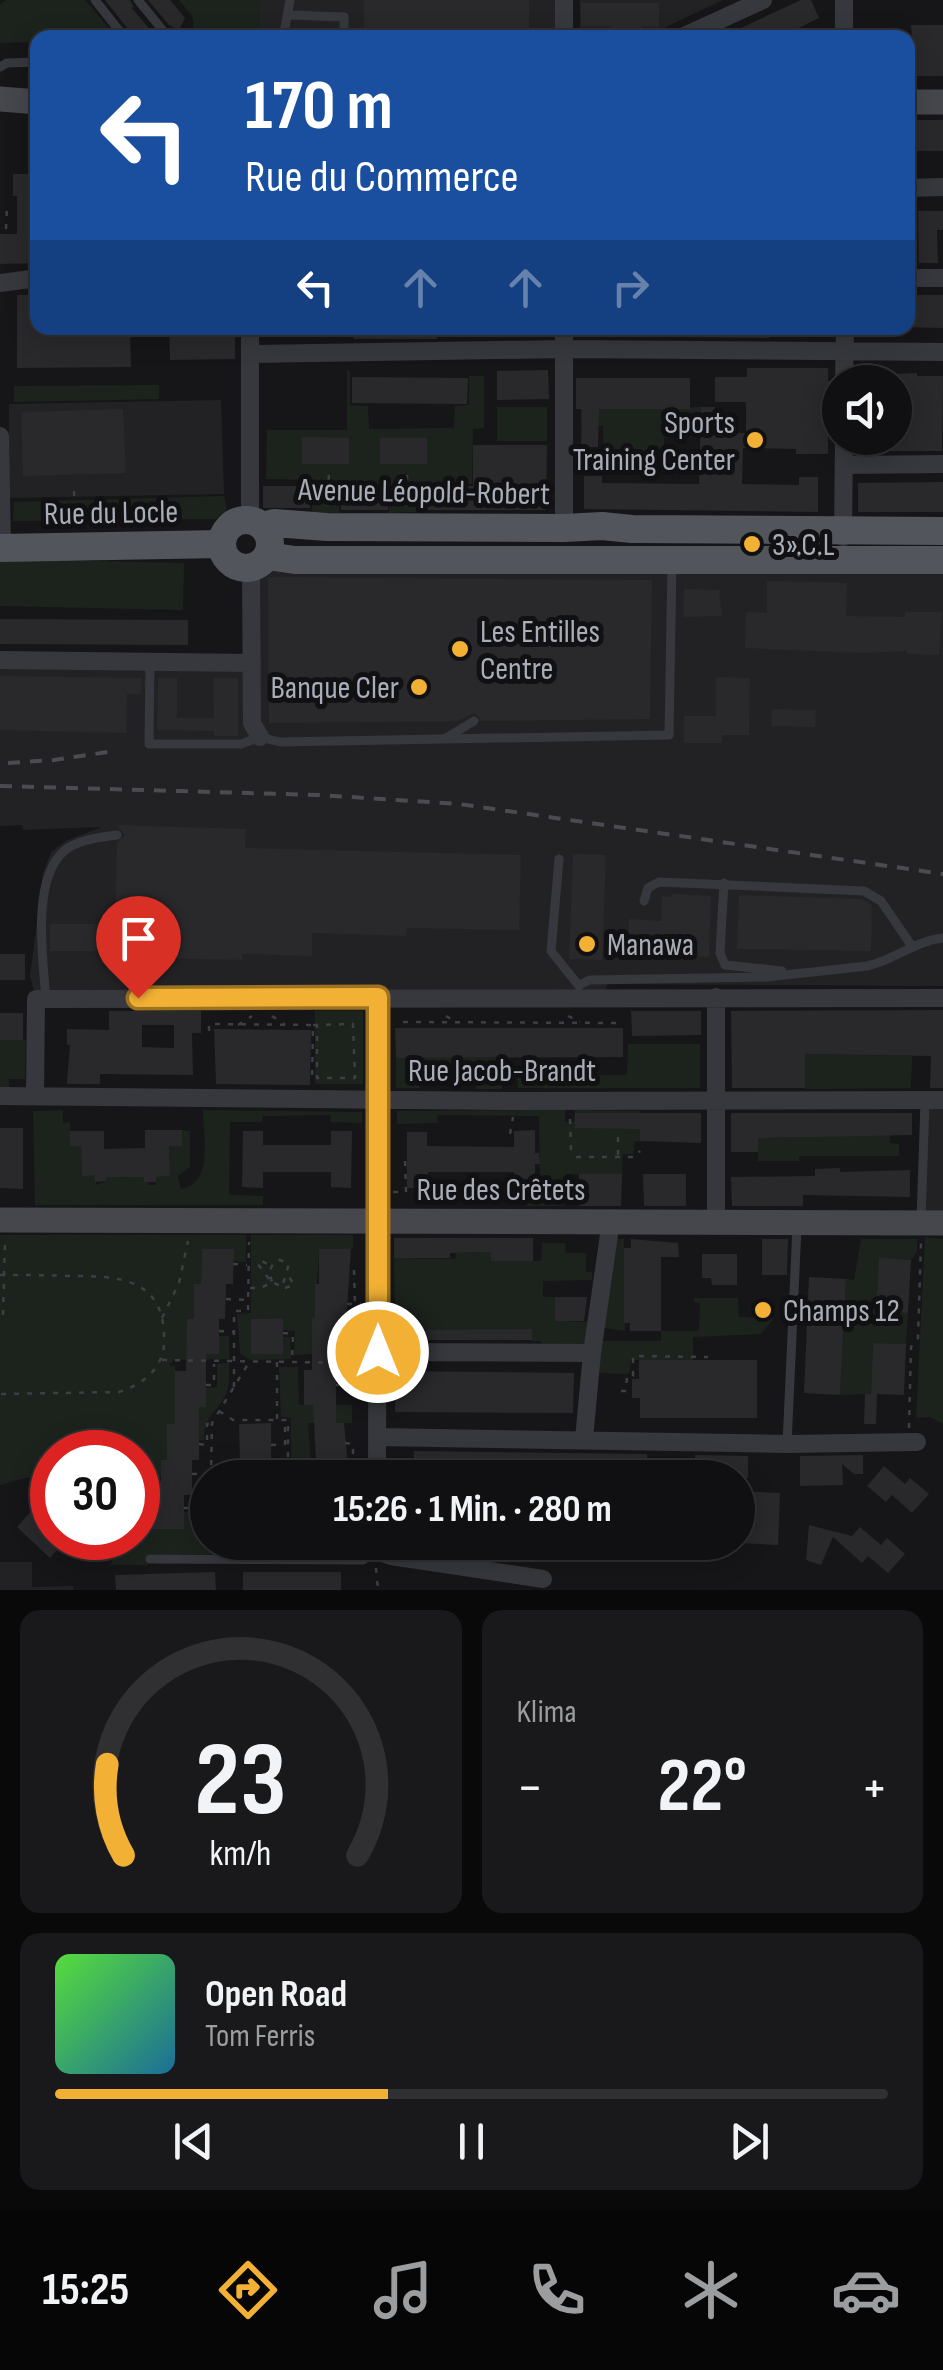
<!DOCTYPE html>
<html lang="de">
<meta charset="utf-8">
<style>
:root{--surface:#101012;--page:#19191b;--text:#f1f3f6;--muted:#9c9d9f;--line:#303032;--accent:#f2b134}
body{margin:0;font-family:"Sofia Sans Condensed",sans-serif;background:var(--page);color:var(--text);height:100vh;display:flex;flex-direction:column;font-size:38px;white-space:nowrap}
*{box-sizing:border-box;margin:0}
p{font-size:32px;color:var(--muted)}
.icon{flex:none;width:55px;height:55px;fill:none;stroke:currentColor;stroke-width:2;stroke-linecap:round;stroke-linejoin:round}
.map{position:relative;height:1590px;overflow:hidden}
.drawer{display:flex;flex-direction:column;gap:20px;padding:20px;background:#09090a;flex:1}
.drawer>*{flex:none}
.guide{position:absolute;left:30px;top:30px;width:885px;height:305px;border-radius:20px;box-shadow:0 5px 25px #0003,0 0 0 2px var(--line);background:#1a4fa0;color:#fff;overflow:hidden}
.fabs{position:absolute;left:822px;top:365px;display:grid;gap:20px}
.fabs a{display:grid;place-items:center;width:90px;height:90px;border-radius:50%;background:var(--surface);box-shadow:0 5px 25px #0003,0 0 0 2px var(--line);font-size:50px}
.speed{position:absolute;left:30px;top:1430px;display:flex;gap:20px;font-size:50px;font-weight:700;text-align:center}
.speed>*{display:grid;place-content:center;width:130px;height:130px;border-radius:50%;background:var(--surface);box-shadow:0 5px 25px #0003,0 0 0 2px var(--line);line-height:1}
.speed .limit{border:15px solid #d22;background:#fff;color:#111}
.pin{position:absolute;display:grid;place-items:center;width:85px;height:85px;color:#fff;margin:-102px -42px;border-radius:50% 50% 50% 0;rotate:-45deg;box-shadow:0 0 10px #0007}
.pin .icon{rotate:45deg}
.me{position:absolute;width:110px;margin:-55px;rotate:0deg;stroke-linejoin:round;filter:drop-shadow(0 0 8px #0008)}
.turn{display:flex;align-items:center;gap:35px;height:210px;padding:0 50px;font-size:45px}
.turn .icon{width:130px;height:130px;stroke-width:2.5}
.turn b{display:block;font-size:70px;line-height:85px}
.lanes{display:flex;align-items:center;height:95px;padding:0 50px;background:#0003;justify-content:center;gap:50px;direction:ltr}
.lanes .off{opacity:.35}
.big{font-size:75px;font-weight:700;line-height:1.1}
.drawer .card{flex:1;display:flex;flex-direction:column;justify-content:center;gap:15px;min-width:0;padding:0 35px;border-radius:20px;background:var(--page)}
.drawer .dial{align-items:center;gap:0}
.dial svg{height:260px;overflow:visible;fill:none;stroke:var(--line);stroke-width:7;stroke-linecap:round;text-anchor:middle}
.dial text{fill:var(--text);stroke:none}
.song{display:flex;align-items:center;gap:30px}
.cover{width:120px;height:120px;border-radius:15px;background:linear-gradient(135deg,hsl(110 70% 55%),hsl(200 70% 35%))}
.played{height:10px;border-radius:5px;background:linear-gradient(90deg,var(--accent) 40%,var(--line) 40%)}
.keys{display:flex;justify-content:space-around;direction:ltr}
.heat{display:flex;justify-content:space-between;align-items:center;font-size:55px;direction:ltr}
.drawer .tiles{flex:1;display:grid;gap:20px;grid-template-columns:1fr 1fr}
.card:last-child{grid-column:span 2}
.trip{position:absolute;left:190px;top:1460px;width:565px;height:100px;border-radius:50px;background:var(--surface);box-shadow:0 5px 25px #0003,0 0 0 2px var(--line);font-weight:700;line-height:100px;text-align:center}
.dock{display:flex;height:160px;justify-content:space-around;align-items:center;background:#060607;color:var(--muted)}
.dock .icon{width:70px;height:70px}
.dock .current{color:var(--accent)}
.dock b{font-size:45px;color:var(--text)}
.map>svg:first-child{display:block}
.built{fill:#222225}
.green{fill:#1c231d}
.building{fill:#29292c;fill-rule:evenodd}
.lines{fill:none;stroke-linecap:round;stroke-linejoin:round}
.path{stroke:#3d3f44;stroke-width:2.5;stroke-dasharray:5 8;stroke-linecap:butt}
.lane{stroke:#37383d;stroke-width:9}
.street{stroke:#37383d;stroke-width:18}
.secondary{stroke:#45474d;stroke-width:25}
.primary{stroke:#53555c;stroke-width:28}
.rail{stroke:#4a4c52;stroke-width:4;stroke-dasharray:12 10;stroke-linecap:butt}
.route-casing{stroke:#9d7322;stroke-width:25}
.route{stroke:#f2b134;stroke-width:18}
.poi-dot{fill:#f2b134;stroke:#111113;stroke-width:4}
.labels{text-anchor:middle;stroke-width:10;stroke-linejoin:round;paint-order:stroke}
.poi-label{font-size:32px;fill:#a8adb8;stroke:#111113;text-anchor:start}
.street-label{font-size:32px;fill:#a8adb8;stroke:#111113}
</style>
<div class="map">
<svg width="943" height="1590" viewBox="0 0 943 1590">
<rect width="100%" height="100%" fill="#161618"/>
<path class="built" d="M259,0H555L557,37L258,38Z
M580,0H723L643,38L580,37Z
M221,400L224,494L8,498L9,404Z
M254,566L943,571V986L607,984L606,992L35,995L30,976L43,873L51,852L67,840L102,827L23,830L22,825L0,826V667L255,668Z
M923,1106H943V1214H918Z
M0,1562H32V1587L73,1586L74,1590H0Z"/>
<path class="green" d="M6,0H85L117,37L38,38L37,42L0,43V5Z
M179,0H259L258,37H195L192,16Z
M347,370L350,371V405L368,406L369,429L454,428L455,406L469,405V376H484V428L473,429L472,484L416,483V512L389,513V485H340L339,513L312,512L313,480L266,479L267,430H347Z
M159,385V399L14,402V386Z
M497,407H547V441H497Z
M701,407L700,437L664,438L665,470L604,471L603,426L581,425V409Z
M224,496L227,512L216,519L13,521L14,502Z
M0,559L184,563L183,610L0,606Z
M315,1011H363V1084H315Z
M0,1040H26L25,1079H9V1089H0Z
M628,1044H700V1088H518V1075H627Z
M805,1054L912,1056L911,1088L805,1089Z
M396,1058H502V1089H476L475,1073H421L420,1088H396Z
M63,1110V1123L70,1122V1145L81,1146L82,1175H95L96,1185L106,1181V1172C118,1179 133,1179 144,1173L149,1185H156V1177L170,1176L169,1144L182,1146V1130L190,1131V1167L178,1176L181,1189C214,1184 203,1136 203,1110L362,1112V1123L331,1122L330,1115L263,1116L262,1122H230L229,1195L263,1196V1205H35L33,1111Z
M565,1110V1122H574L575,1110L640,1111V1141L634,1142V1154H623L622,1174H565L564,1206H526V1188L540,1187L539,1116L438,1115L437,1123L397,1124V1111Z
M796,1135H890V1143L899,1144V1156H799V1161H758V1138H795Z
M0,1235H246V1262L233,1261V1249H202L201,1284H194V1319H187V1353L219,1354V1336H229V1359L174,1360L169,1365L175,1366V1406L206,1407V1388L217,1387V1364L229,1363C229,1375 230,1386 225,1396C214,1417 204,1415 204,1440H199L198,1424H167V1460H161V1477H156L153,1528L184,1529V1512L207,1511L208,1542L281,1543V1554H149L148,1565H111L117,1538H138V1452H52V1476L25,1478L0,1485Z
M251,1235H353V1249L319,1250L315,1318L312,1319V1354L294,1355L295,1331L283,1330V1318L251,1319L283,1354V1337H290L291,1359L250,1360L240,1353L237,1314L251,1313Z
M925,1237L943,1239V1424L930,1417L916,1418Z
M614,1239H624L625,1331L604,1328Z
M861,1239H917V1251L911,1260L879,1259L876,1311L908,1313L906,1344L873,1343L871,1394L840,1395L846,1279L854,1280Z
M491,1240L492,1261H541L542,1243H565L566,1253H586V1272H592V1280L543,1281V1297H555L556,1321L590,1322L585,1346H542L541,1341H532V1329L395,1332L394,1258L455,1259L456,1253H478V1241Z
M694,1298H738L739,1317L774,1318L761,1334L693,1337V1360H631L629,1374L597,1373L602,1341H661V1331H699L700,1303L694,1302Z
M279,1367H298L299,1405H352V1423H308L312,1477H291V1418L281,1417Z"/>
<path class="building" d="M105,0H130L134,8L131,7L157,38H135Z
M148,0H170L185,18L179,30L169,25Z
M364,0H529V31H508V38H388V29H364Z
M801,0H811L819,18L778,38H719Z
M581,3H659V27L642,26V34L611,38V26H581Z
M911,25H943V76H915Z
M908,120H943V151H908Z
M13,174H32V178H38V194H32V216H38V263L0,264V234H17V196H13Z
M918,211H943V230H937L938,263H919Z
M17,295H38V328H130L131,367L17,368Z
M908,295H943V328L908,327Z
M169,328H235V359L170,360Z
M354,328H437V339H354Z
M680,328H769V338L680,337Z
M747,368H828V381H832L834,389V408H828V454H796V449L743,448L742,484L799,485V477H818V512L584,509V476H602V483L699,484L701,407H715L714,432L746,433V402H715V377H747Z
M548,370L549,399L497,400V371Z
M917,373V376H943L942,451H861V438H895V374Z
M352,377L468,378L467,404L352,403Z
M576,378H690V409H599L598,447H581L582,409H576Z
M123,409L126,473L23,476L21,412Z
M302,437L349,438V464H302Z
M380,438H427V464H380Z
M473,445H547L546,510H418V486H473Z
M943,482V512H858V483Z
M263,486H310V508H263Z
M341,487H388V510H341Z
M268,577L652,580L650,719L482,721L475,713L458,721L269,723Z
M767,581L847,583L846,616L905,617V612H942L939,655L907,654V651L863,653L745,648L746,612L767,613Z
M684,589L719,590L722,616L683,617Z
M0,619L188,620V645L0,644Z
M0,676L142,678L141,694H127L126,733L0,730Z
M716,677L750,678L749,735H722V743H684V716H716Z
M158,678H177V718H214L213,678H238V736H214V731L157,730Z
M772,709L816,710L815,727L771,726Z
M117,825L246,829L245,848L521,855L519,930L407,928L406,936L312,933V956L242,954V960L114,957L115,951H50V924H115L117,843L125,835Z
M573,854L606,855L602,960L569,959Z
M672,894L711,896L709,957L628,954L629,919L661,921L662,896L672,897Z
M739,895L862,899L872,905L871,951L737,949Z
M0,954H25V980H0Z
M943,1010V1088H930L931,1056L805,1054V1088H732L731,1011Z
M109,1011H201V1033H192L193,1075L100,1074V1084H67L70,1045H67V1029L109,1030ZM142,1025H174V1048L142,1047Z
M631,1011H701V1035L632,1036Z
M0,1013H23V1040H0Z
M395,1028H623V1057L396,1058Z
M214,1029L311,1030L310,1085L216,1084Z
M575,1113H701V1143L640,1141V1129L575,1128Z
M731,1113H912V1135L758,1138V1152H731Z
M0,1128H23V1189L0,1188Z
M145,1130H182V1146H169L170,1176L156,1177V1182H144V1177H106V1181L95,1182V1175L82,1176L81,1146H70V1131H104V1149L145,1148Z
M535,1130V1153H539L540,1164H535V1188H514V1172H428V1188H407V1132H427V1146L514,1147V1131Z
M243,1131H263V1145H331V1131H352L351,1188L331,1187V1172H263V1188L242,1187Z
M840,1168V1172L910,1170V1197L803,1195V1206H732L731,1177L815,1176V1169Z
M579,1174H622L621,1206H579Z
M643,1174H686V1206H644Z
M394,1238H533V1261H491V1252L450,1253V1258H394Z
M631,1239L678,1243L679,1257H661V1331H630V1323H624V1248H631Z
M762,1239H788L787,1275H762Z
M202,1249H234L233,1284H226L225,1319H219V1354H206V1407H199V1460H192V1495H184V1529H153L154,1494L161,1495V1460H167V1424H175V1371H186L187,1319H194V1284H201Z
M319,1249H351L344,1354H336V1423H344L349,1478H317L313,1405H304V1370H312V1318H315V1284H319Z
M702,1254H737V1285H712L711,1278H702Z
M879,1258L911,1260L908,1313L876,1311Z
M809,1277L846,1279L840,1395L804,1393Z
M555,1297H587L584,1321H555Z
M283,1318V1354H251V1319Z
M532,1329V1340H417L416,1330Z
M873,1343L906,1344L904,1395L877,1394L876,1424H864L865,1394H871Z
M639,1360H757V1418H640V1398H632V1379H639Z
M395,1371L574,1373L573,1413L395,1412Z
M271,1423V1459H267V1478H235V1459H240L239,1424Z
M414,1451L647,1454V1478H414Z
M695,1455L748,1456V1478H695Z
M863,1455V1474H854L842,1464L843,1485L800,1486V1456Z
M884,1466L905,1484L910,1478L929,1494L912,1513L892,1495L886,1502L867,1486Z
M738,1491L780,1493L778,1545L738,1543Z
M43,1498L52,1506V1538H68L50,1558L17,1527Z
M809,1525L852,1536L860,1527L881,1545L887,1538L905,1554L888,1573L868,1556L862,1563L833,1537L821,1565L806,1560Z
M215,1572L216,1590H116L115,1575Z
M243,1572H341V1590H243Z"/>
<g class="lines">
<path class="path" d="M6,229L7,205
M74,491L75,524
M328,506L329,469
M407,506V469
M272,1016L285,1025
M446,1016L458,1023
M568,1016L580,1022
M403,1022L619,1023
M238,1025L252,1016
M313,1025L353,1024L355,1078H317V1025
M209,1031V1024L313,1025L312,1083
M570,1119L571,1149L577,1157H635L640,1151
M510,1134L513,1117
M618,1155V1135
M393,1192H406L405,1160
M233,1264L247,1265
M354,1270L355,1304
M0,1275C23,1275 46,1275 70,1276C121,1276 167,1278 164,1345C162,1370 141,1385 119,1392L0,1394
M269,1279L257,1263L262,1261L271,1266
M250,1288H261L272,1282L282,1287L289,1264L280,1260L274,1262L269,1272L272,1282
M285,1288L294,1285L288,1275
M226,1299L249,1300
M347,1304H361
M3,1315L5,1242
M162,1318L179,1283L188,1241
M219,1331L233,1332
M283,1333L293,1334L292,1361
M344,1334H362
M162,1360L358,1363
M277,1362V1419
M206,1385H214V1364
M336,1385H350V1365
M234,1387V1311H248L249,1242
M621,1391H626L627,1376H633V1356L708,1357
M219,1411L233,1420H288V1478
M909,1428L911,1347L918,1338L921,1243
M345,1443L353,1444V1478
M199,1444L207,1445V1424L212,1423
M271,1445L285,1444V1420
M192,1474H210
M267,1474H286
M211,1478L212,1423L248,1364
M184,1508H208
M376,1568L378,1590"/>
<path class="lane" d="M95,0L125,38
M138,0L169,38
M290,15L344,17V38
M283,38L290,0
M0,67L7,63L38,62
M150,662L149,744H241L260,737L280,742L669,735L672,563
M446,738L474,721
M559,859L551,951L579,986
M724,883L720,953L725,965L782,971
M644,901L648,888L659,882L864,891L881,901L911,945
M579,985L590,980L767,977L867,966C895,960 914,941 943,938
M46,999C43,960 31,880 64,851C77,840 100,837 117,835
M921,1220L925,1101
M787,1444L797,1227
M150,1559L363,1560L376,1551"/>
<path class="street" d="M564,0V38
M680,38L763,0
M844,38V0
M908,188L943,187
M908,278H943
M0,283L38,278
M250,354L565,349L943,352
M844,382L845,328
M0,436L2,548
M844,465L943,464
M250,520V328
M564,528V328
M843,537L844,438
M251,567L252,723L260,737
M0,660L252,663
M0,1096L509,1101L943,1100
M35,1096L36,999L943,998
M716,1220V997
M378,1352L592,1353L584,1439
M592,1353L611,1221
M377,1437L787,1444L917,1442
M377,1478L378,997
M376,1542V1551L391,1556L543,1579"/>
<path class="secondary" d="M0,99L38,102
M908,102H943
M0,1220L943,1223"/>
<path class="primary" d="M222 544a24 24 0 1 1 48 0a24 24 0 1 1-48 0Z
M263,526L274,523L327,527L564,528L602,526L632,529L943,531
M0,548L222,544
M267,556L295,560H943"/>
<path class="rail" d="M8,763L54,760L108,752
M0,786L319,795L459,804L943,874"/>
</g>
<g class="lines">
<g class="route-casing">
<path id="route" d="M138,998L378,997V1352"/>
</g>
<use href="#route" class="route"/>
</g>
<g class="poi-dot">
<circle cx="755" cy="440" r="10"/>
<circle cx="752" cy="544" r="10"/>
<circle cx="460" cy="649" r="10"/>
<circle cx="419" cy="687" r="10"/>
<circle cx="587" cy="944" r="10"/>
<circle cx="763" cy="1310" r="10"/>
</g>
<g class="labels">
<g class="poi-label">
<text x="735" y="433" text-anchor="end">Sports<tspan x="735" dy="37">Training Center</tspan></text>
<text x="772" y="555">3».C.L</text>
<text x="480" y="642">Les Entilles<tspan x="480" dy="37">Centre</tspan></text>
<text x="399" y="698" text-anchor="end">Banque Cler</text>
<text x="607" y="955">Manawa</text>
<text x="783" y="1321">Champs 12</text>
</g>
<g class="street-label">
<text transform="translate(424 491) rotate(1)" y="11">Avenue Léopold-Robert</text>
<text transform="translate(111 512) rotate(-1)" y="11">Rue du Locle</text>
<text x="502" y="1081">Rue Jacob-Brandt</text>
<text x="501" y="1200">Rue des Crêtets</text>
</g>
</g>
</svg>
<div class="fabs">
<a><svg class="icon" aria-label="sound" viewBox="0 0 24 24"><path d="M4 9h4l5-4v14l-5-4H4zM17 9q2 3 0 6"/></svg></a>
</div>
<div class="speed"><div class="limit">30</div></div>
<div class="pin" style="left:138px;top:998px;background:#d93025"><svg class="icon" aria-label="arrive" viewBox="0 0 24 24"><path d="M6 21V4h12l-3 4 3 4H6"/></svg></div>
<svg class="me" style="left:378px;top:1352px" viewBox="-20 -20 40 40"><circle r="17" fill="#f2b134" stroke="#fff" stroke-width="3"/><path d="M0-11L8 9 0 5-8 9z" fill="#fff"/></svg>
<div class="trip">15:26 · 1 Min. · 280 m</div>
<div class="guide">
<div class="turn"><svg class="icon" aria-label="left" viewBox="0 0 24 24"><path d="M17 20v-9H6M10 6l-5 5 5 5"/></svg><div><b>170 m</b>Rue du Commerce</div></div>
<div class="lanes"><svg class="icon" aria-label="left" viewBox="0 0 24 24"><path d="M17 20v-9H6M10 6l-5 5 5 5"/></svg><svg class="icon off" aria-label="ahead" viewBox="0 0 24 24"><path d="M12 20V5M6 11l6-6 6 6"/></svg><svg class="icon off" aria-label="ahead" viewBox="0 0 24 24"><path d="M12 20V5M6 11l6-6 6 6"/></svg><svg class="icon off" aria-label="right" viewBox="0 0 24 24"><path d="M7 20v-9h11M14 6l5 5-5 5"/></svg></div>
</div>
</div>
<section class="drawer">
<div class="tiles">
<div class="card dial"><svg viewBox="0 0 100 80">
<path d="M14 69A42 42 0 1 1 86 69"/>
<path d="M14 69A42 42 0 0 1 9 41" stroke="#f2b134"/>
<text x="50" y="56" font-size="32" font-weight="700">23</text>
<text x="50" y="72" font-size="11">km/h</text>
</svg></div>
<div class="card"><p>Klima</p>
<div class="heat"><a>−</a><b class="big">22°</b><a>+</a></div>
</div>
<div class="card">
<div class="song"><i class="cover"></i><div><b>Open Road</b><p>Tom Ferris</p></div></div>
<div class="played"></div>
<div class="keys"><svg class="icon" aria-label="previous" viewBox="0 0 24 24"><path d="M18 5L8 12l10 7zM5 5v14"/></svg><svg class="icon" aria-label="pause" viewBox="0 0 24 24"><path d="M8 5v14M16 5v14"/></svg><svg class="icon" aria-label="next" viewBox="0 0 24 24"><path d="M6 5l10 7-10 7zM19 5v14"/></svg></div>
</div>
</div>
</section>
<nav class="dock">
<b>15:25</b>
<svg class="icon current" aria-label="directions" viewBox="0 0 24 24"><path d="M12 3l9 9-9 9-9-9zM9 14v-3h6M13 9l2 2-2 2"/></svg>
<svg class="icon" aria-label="music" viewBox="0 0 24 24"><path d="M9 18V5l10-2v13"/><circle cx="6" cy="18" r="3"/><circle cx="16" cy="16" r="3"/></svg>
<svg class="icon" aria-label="phone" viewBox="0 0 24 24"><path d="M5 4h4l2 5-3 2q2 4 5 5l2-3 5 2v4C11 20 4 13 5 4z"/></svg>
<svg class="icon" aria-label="climate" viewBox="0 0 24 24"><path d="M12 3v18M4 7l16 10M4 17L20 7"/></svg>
<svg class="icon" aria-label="car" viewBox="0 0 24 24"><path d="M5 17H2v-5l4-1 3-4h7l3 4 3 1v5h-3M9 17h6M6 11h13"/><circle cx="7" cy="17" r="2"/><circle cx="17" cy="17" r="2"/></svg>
</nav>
